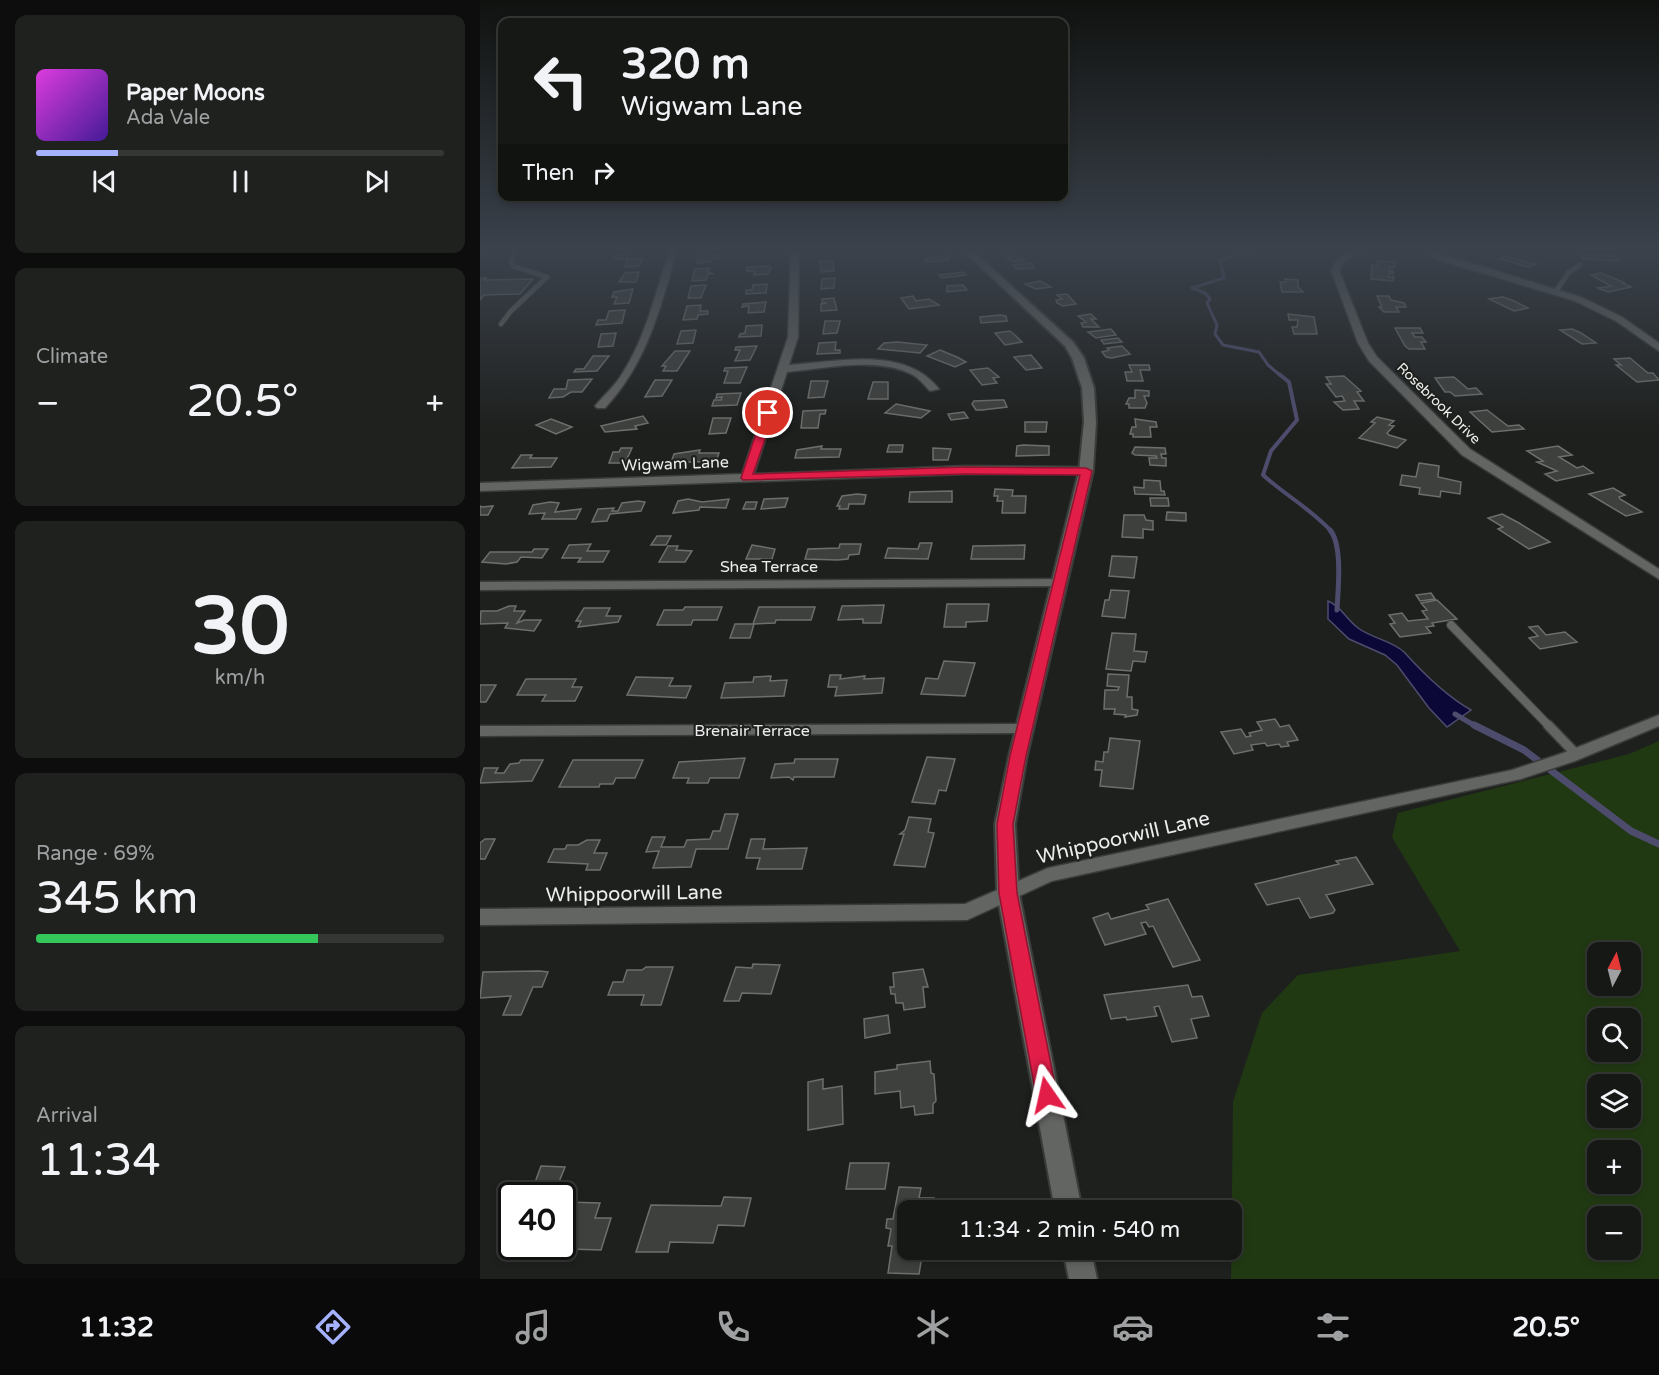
<!DOCTYPE html>
<meta charset="utf-8">
<style>
:root{--surface:#161816;--page:#1f211f;--text:#f1f3f6;--muted:#9ea0a1;--line:#353735;--accent:#a5b1fc}
body{margin:0;font-family:"Varela Round",sans-serif;background:var(--page);color:var(--text);height:100vh;display:flex;flex-direction:column;font-size:22px;white-space:nowrap}
*{box-sizing:border-box;margin:0}
p{font-size:20px;color:var(--muted)}
.icon{flex:none;width:33px;height:33px;fill:none;stroke:currentColor;stroke-width:2;stroke-linecap:round;stroke-linejoin:round}
.map{position:relative;flex:1;overflow:hidden}
.details{display:flex;flex-direction:column;gap:15px;padding:15px;background:#0c0d0c;width:480px}
.details>*{flex:none}
.banner{position:absolute;left:18px;top:18px;width:570px;height:183px;border-radius:12px;box-shadow:0 3px 9px #0003,0 0 0 2px var(--line);background:#161816;color:var(--text);overflow:hidden}
.needle{width:39px;rotate:7deg}
.tools{position:absolute;left:1107px;top:942px;display:grid;gap:12px}
.tools a{display:grid;place-items:center;width:54px;height:54px;border-radius:12px;background:var(--surface);box-shadow:0 3px 9px #0003,0 0 0 2px var(--line);font-size:30px}
.speed{position:absolute;left:18px;top:1182px;display:flex;gap:12px;font-size:30px;font-weight:700;text-align:center}
.speed>*{display:grid;place-content:center;width:78px;height:78px;border-radius:50%;background:var(--surface);box-shadow:0 3px 9px #0003,0 0 0 2px var(--line);line-height:1}
.speed .limit{border:3px solid #111;border-radius:9px;background:#fff;color:#111}
.pin{position:absolute;display:grid;place-items:center;width:51px;height:51px;color:#fff;margin:-26px;border:3px solid #fff;border-radius:50%;box-shadow:0 2px 6px #0007}
.me{position:absolute;width:66px;margin:-33px;rotate:349deg;stroke-linejoin:round;filter:drop-shadow(0 0 4px #0008)}
.turn{display:flex;align-items:center;gap:21px;height:126px;padding:0 24px;font-size:27px}
.turn .icon{width:78px;height:78px;stroke-width:2.5}
.turn b{display:block;font-size:42px;line-height:51px}
.then{display:flex;align-items:center;height:57px;padding:0 24px;background:#0003;gap:12px;font-size:22px}
.big{font-size:45px;font-weight:600;line-height:1.1}
.details .card{flex:1;display:flex;flex-direction:column;justify-content:center;gap:9px;min-width:0;padding:0 21px;border-radius:12px;background:var(--page)}
.details .dial{align-items:center;gap:0}
.dial b{font-size:78px;line-height:1}
.song{display:flex;align-items:center;gap:18px}
.cover{width:72px;height:72px;border-radius:9px;background:linear-gradient(135deg,hsl(300 70% 55%),hsl(260 70% 35%))}
.played{height:6px;border-radius:3px;background:linear-gradient(90deg,var(--accent) 20%,var(--line) 20%)}
.keys{display:flex;justify-content:space-around;direction:ltr}
.heat{display:flex;justify-content:space-between;align-items:center;font-size:33px;direction:ltr}
.charge{height:9px;border-radius:4px;background:linear-gradient(90deg,#34c759 69%,var(--line) 0)}
.trip{position:absolute;left:417px;top:1200px;width:345px;height:60px;border-radius:12px;background:var(--surface);box-shadow:0 3px 9px #0003,0 0 0 2px var(--line);font-weight:600;line-height:60px;text-align:center}
.tab-bar{display:flex;height:96px;justify-content:space-around;align-items:center;background:#090a09;color:var(--muted)}
.tab-bar .icon{width:42px;height:42px}
.tab-bar .active{color:var(--accent)}
.tab-bar b{font-size:27px;color:var(--text)}
main{display:flex;flex:1;min-height:0}
.map>svg:first-child{display:block}
.green{fill:#213913;fill-rule:evenodd}
.water{fill:#0b0736;stroke:#4e4c6d;stroke-width:1.5}
.lines{fill:none;stroke-linecap:round;stroke-linejoin:round}
.stream-far3{stroke:#4e4c6d;stroke-width:3}
.stream-far2{stroke:#4e4c6d;stroke-width:4}
.stream-far1{stroke:#4e4c6d;stroke-width:5}
.stream{stroke:#4e4c6d;stroke-width:7}
.building{fill:#3e403d;stroke:#6d6f6c;stroke-width:1.5}
.service-far2-casing{stroke:#3a3c3a;stroke-width:6}
.service-far1-casing{stroke:#3a3c3a;stroke-width:10}
.service-casing{stroke:#3a3c3a;stroke-width:12}
.minor-casing{stroke:#3a3c3a;stroke-width:3}
.tertiary-casing{stroke:#3a3c3a;stroke-width:4}
.service-far2{stroke:#636562;stroke-width:4.5}
.service-far1{stroke:#636562;stroke-width:8}
.service{stroke:#636562;stroke-width:9}
.minor{fill:#636562;fill-rule:evenodd}
.tertiary{fill:#636562;fill-rule:evenodd}
.route{fill:#e11d48;stroke:#92132f;stroke-width:1.5}
.labels{text-anchor:middle;stroke-width:4.5;stroke-linejoin:round;paint-order:stroke}
.far-street-label{font-size:14px;fill:#ecedec;stroke:#1e201e}
.street-label{font-size:16px;fill:#ecedec;stroke:#1e201e}
.near-street-label{font-size:20px;fill:#ecedec;stroke:#1e201e}
</style>
<main>
<section class="details">
<div class="card">
<div class="song"><i class="cover"></i><div><b>Paper Moons</b><p>Ada Vale</p></div></div>
<div class="played"></div>
<div class="keys"><svg class="icon" aria-label="previous" viewBox="0 0 24 24"><path d="M18 5L8 12l10 7zM5 5v14"/></svg><svg class="icon" aria-label="pause" viewBox="0 0 24 24"><path d="M8 5v14M16 5v14"/></svg><svg class="icon" aria-label="next" viewBox="0 0 24 24"><path d="M6 5l10 7-10 7zM19 5v14"/></svg></div>
</div>
<div class="card"><p>Climate</p>
<div class="heat"><a>−</a><b class="big">20.5°</b><a>+</a></div>
</div>
<div class="card dial"><b>30</b><p>km/h</p></div>
<div class="card"><p>Range · 69%</p><b class="big">345 km</b><div class="charge"></div></div>
<div class="card"><p>Arrival</p><b class="big">11:34</b></div>
</section>
<div class="map">
<svg width="1179" height="1279" viewBox="0 0 1179 1279">
<rect width="100%" height="100%" fill="#1e201e"/>
<path class="green" d="M1179,741V1279H751L753,1102L782,1013L818,975L980,951L912,837L918,813L1149,754ZM1118,952H1150V986H1118ZM1150,1018V1052H1118V1018ZM1118,1084H1150V1118H1118ZM1150,1150V1184H1118V1150ZM1118,1216H1150V1250H1118Z"/>
<path class="water" d="M848,601C862,607 866,619 878,628C891,638 913,641 924,652C943,673 966,696 991,710L967,727L949,708L917,665L905,655L869,639L848,619Z"/>
<g class="lines">
<path class="stream-far3" d="M774,251L740,260L744,278L712,288L725,293L730,299L727,303L737,325L735,334L743,345L779,352L788,365L801,376"/>
<path class="stream-far2" d="M799,374L809,382L817,420L791,451L783,475C805,495 831,509 851,531"/>
<path class="stream-far1" d="M850,530C863,545 858,590 857,610
M975,714L997,727"/>
<path class="stream" d="M994,725L1044,750L1151,831L1179,844"/>
</g>
<path class="building" d="M231,251L232,256L241,255L240,258L232,259L231,262L217,263L220,252Z
M521,251H535V254L545,261L532,262Z
M148,254L147,258L150,259L163,258L159,266L145,267L148,260L134,258L136,255Z
M468,255L470,258L468,260L447,262L445,259Z
M1100,255H1134L1140,261L1104,259Z
M1025,256L1055,264L1049,267L1019,259Z
M340,261H353L354,271L341,272Z
M898,261L915,262L914,268L910,267L909,271H913V274L909,273L908,277H914L913,281L891,279L892,265L897,266Z
M552,263L554,268L536,269L533,265Z
M289,266L291,268L288,274L274,275V271H267V267Z
M229,268L228,272L234,274H228L226,280L212,281L215,269Z
M159,272L156,282H139L145,273Z
M483,272L486,275L462,278L459,275Z
M1121,273L1145,283H1142L1151,287L1128,292L1118,288L1131,286L1111,275Z
M0,278H6L4,280L53,279L40,294L4,295L0,300Z
M355,278L354,288L341,289L342,279Z
M805,279L818,280V287L823,292H802L800,282H806Z
M560,281L571,287L556,289L545,284Z
M287,284L286,293L266,294V290H272L273,285Z
M226,285L221,298H208L211,286Z
M483,285L487,290L467,292V286Z
M153,289L149,303L134,304L137,297H132L134,292Z
M587,294L596,304L583,306L577,303L576,300L582,299L577,295Z
M433,296L436,301L449,299L459,305L429,309L421,298Z
M897,296H909L911,300L924,303L926,307H916L919,312H904L899,307H902Z
M1023,297L1034,301L1048,308L1034,311L1009,299Z
M354,298L357,310L341,311V304L347,303H342V299Z
M286,302L284,312L268,313L269,306L262,307L263,304Z
M221,305L220,311H228V314L218,315L217,319L203,320L207,306Z
M145,310L142,323L116,325L118,320H126L129,311Z
M611,314L616,319H611L619,327H603L601,323L606,322L598,316Z
M808,314L834,317L837,334H814L812,327H817L818,320H809Z
M520,315L526,316L527,321L501,323L500,317Z
M345,321H360L357,333L343,334Z
M282,325L281,336L259,337L260,334L265,333L266,326Z
M915,328H940L943,333H932L935,337H942L946,342H941L945,349H929L925,346Z
M631,329L636,335L616,338L608,332Z
M1092,329L1101,333L1116,343L1102,344L1080,330Z
M216,330L213,343L197,344L201,331Z
M530,331L536,336L542,342L525,345L515,333Z
M136,333L133,346L118,347L121,334Z
M638,338L642,342L624,344L621,340Z
M356,342L355,350H360V353L337,354L339,343Z
M418,342L447,345L440,353L398,349L404,343Z
M277,346L270,360L255,361L260,350H255L256,347Z
M642,346L650,354L632,358L626,357L622,352L629,350L627,348Z
M460,350L477,357L486,362L475,367L447,356Z
M195,351H210L197,371H183L186,366H182Z
M551,355L562,368L546,370L534,357Z
M113,356H129L117,371L94,372L96,369H104Z
M1150,358L1168,373H1173L1179,380L1157,382L1136,365H1141L1134,359Z
M649,365H669L670,370H660L663,381H647L645,372H652Z
M267,367L260,383H244L248,371H244L245,368Z
M508,368L519,377L513,378L517,383L502,385L490,370Z
M864,376L881,391L877,392L884,401H874L879,409L863,410L854,402L865,401L862,396L856,397L846,384H851L846,377Z
M974,377L988,389L996,388L1002,394L975,396L970,392H965L955,378Z
M112,379L102,392H91L83,397L69,398L74,389H86L88,380Z
M175,380H192L182,396L165,397Z
M331,381H348L344,397L328,398Z
M393,382H408V399H388Z
M655,390L669,391V396H664L667,403L665,408H649V404H646L649,398H655Z
M261,393L257,405L232,406L234,400H241L242,397L236,398L237,394Z
M520,400H524L527,407L502,410H496L492,404L494,401Z
M416,404L450,411L441,418L405,413Z
M346,410L345,414H340L338,428H321L323,411Z
M1007,410L1028,426L1039,425L1044,429L1012,432L990,412Z
M484,412L488,418L471,420L468,414Z
M163,416L168,423L155,426L157,429L125,432L121,426Z
M897,417L914,421L909,425L914,426L907,433L909,435L926,440L917,448L879,438L895,423L891,422Z
M233,418H251L246,433L229,434Z
M71,419L92,427L76,434L56,425Z
M655,419L676,422L677,427H670L671,437H653V434H650L652,427H656Z
M545,422H567L566,432H545Z
M409,445H423L422,452H407Z
M543,445L569,446V455L536,456L537,446Z
M342,446L341,449H361L359,457L315,458L317,450Z
M1078,446L1092,455L1079,457L1097,468L1103,466L1113,473L1076,481L1065,474L1077,471L1057,462L1063,461L1047,451Z
M655,447L685,448L686,454H681L682,458H686V466L670,465L669,458H677L676,456L655,455L652,453Z
M141,448H152L145,463H129L133,452H139Z
M453,448L471,449L468,460H453Z
M220,450L219,453H239L236,461L191,463L194,454Z
M41,455H52L50,458H77L71,467L32,468Z
M939,463L959,466L958,477L981,482L980,494L961,491L960,497L939,494L940,488L920,485L922,475L936,477Z
M664,480L680,481L681,491H684L685,495L655,494L654,487L664,488Z
M1133,488L1145,495L1139,497L1140,499L1162,512L1146,516L1109,494Z
M515,489L533,490L532,496H546L545,513H522L523,501H517L518,496H514Z
M472,491V502H429L430,492Z
M377,494L386,495L384,504H369L368,509H359L360,506H357L362,496Z
M308,498L305,507L281,509L284,499Z
M670,498H688L689,506H671Z
M208,499L222,502L249,499L246,508L220,507L219,510L193,513L198,501Z
M158,501L165,502L161,511L130,514L127,521L112,522L118,509L134,508L132,511H138L142,503Z
M70,502L79,503L75,512L101,509L96,519H62L65,513L49,514L53,505Z
M266,502H277L275,509H263Z
M0,506L2,507L13,506L8,515H0Z
M687,512L706,513V521L686,520Z
M1022,514L1039,523L1070,542L1049,549L1018,529L1023,527L1008,518Z
M644,515H664L666,520L673,521V530L663,529V538L642,537Z
M177,536H191L186,545H171Z
M440,543H452L448,559L405,558L408,548L438,549Z
M111,544L107,551H129L123,562H98L101,558H82L89,545Z
M360,544H381L379,554L369,555L368,559L358,560L325,559L328,549L359,548Z
M272,545L295,549L292,559H266Z
M545,545L544,559H491L493,546Z
M188,546H198L196,550L212,551L205,562H179Z
M54,549H68L62,558L41,557L37,562L26,564L2,562L10,552H52Z
M632,556L657,557L654,578L629,576Z
M631,590L649,591L645,618L622,616L625,600H629Z
M951,593L955,599L940,601L936,595Z
M957,600L977,619L952,623L954,626L946,627L951,633L920,637L910,624L915,623L909,615L922,613L928,621L948,619L942,611L947,610L941,603Z
M467,604H509L507,621L486,622V627H464Z
M404,605L401,623H383V619L358,620L362,606Z
M29,606H36L34,611H45L37,623L44,620H61L54,631L25,628L28,623L0,624L1,611H17Z
M205,607H242L237,620H213L211,625H177L184,610H203Z
M279,607H335L331,620H296L295,623L274,624L270,638H250L255,624H273Z
M104,608H130L126,616H141L138,622L98,627L101,621H96Z
M1058,626L1066,635L1085,632L1097,642L1060,649L1049,638L1058,636L1049,627Z
M632,633L656,634L654,651L667,652L665,662L653,661L651,671L626,669Z
M464,661L495,663L485,696L441,694L446,678L458,679Z
M628,674L649,675L647,697H652V709L658,710L657,715L645,717L646,715L634,714L635,709H624L625,690H638L639,687L627,686Z
M350,675H361L360,679L385,676L384,679L404,678L402,693L355,696L357,687H348Z
M291,676L290,681L307,680L304,696L241,698L245,683L273,682L274,677Z
M156,677L193,678L189,686H211L206,698L147,695Z
M46,679H96L92,687H102L95,701H62L66,695H37Z
M0,685H16L6,702H0Z
M795,719L800,727L809,725L818,740L807,742L809,746L801,747L799,744L787,746L785,743L771,745L773,750L754,754L741,732L761,729L766,737L771,736L769,733L782,730L777,722Z
M630,738L660,741L653,789L620,786L622,770H615L616,761L623,762L624,752H628Z
M447,757L475,759L466,791L459,790L455,804L432,802Z
M265,758L259,778H230L228,783H207L209,778H193L199,762Z
M315,759H358L354,777H314L313,780L309,777L291,778L295,764L314,763Z
M41,760H63L52,781L0,783L4,768H18L15,773H24L30,764L39,763Z
M93,760H163L155,778H136L133,784H120L119,787H79Z
M245,814H258L248,849H216L211,867L173,868L179,851L166,852L172,837H185L181,847H204L207,840L230,839L233,831H240Z
M429,817L451,819L448,832L454,833L445,867L414,865L424,834H420L425,830Z
M5,839H15L5,859H0V843Z
M271,839H285L283,849L327,848L322,869H277L280,858H266Z
M107,840H120L114,853H127L120,870H106L108,864L68,862L74,849H85L87,845H98Z
M876,857L893,884L846,895L855,910L853,913L830,918L819,898L787,905L775,884L859,864L856,861Z
M688,899L720,960L693,967L673,926L669,927L666,922L661,923L666,934L625,945L613,918L628,913L631,919L669,909L666,905Z
M273,964L300,965L291,994L262,993L259,1001H244L256,967L272,968Z
M166,967H193L181,1005H161L164,995H128L133,982H143L147,970H162Z
M443,969L448,987H443L445,1007L424,1010L423,1003H416L415,994H411L410,987H414L413,973Z
M3,972L59,971L68,972L62,987H53L41,1015H23L31,996L0,998Z
M708,985L712,997L722,996L729,1016L711,1019L717,1038L692,1042L679,1006L674,1007L677,1016L647,1020L646,1017L631,1019L624,995Z
M408,1015L410,1033L385,1038L384,1019Z
M450,1061L451,1073L454,1074L456,1101L453,1104V1113L435,1115L434,1106L421,1108L420,1091L395,1094V1072L417,1069V1065Z
M343,1079V1089L362,1086L363,1124L328,1130V1082Z
M370,1163H409L405,1189H366Z
M61,1166L85,1167L77,1187H90L85,1202L120,1203L115,1218H131L121,1250L89,1249L93,1239H82V1196H50Z
M419,1187L441,1188L439,1198H454L453,1210H428V1250H443L439,1274L408,1273L412,1246H408L411,1229L406,1228L407,1219H413Z
M244,1197L271,1198L264,1226L238,1225L233,1243L190,1242L188,1252H156L171,1205L241,1206Z"/>
<g class="lines">
<g class="service-far2-casing">
<path id="service-far2" d="M1076,291L1089,272L1100,265
M21,324L31,311L67,277L33,266L31,260L36,251"/>
</g>
<g class="service-far1-casing">
<path id="service-far1" d="M971,625L1070,727"/>
</g>
<g class="service-casing">
<path id="service" d="M1068,725L1096,754"/>
</g>
<g class="minor-casing">
<path id="minor" d="M0,251H8L0,254Z
M189,251H197C180,309 167,363 125,408H117L115,406C124,395 135,386 142,374C166,337 176,292 189,251Z
M311,251H319L318,337L309,365C357,362 425,345 459,389L450,391C445,386 440,379 433,375C397,356 345,369 307,372L274,474L486,466L606,467L612,471L610,474H486L0,491V483L262,474L308,337Z
M875,251H885L865,261L859,270L888,343L897,357L990,449L1179,569V579L982,455L889,361L878,343L851,270L859,257Z
M942,251H952L1101,297L1142,317L1179,343V351L1136,321L1095,301L959,260Z
M578,579L583,580L585,583L583,586L0,590V582Z
M1179,715V726L1095,761L1041,779L572,881L487,920L0,925V909L485,904L568,868L1032,770L1083,753Z
M544,724L552,729L550,733L0,736V726Z"/>
</g>
<g class="tertiary-casing">
<path id="tertiary" d="M484,251H493L593,342L604,358L614,388L616,422L613,471L547,756L535,824L539,893L602,1210H575L517,893L515,824L529,756L599,471L604,422L602,388L592,358L585,346Z
M583,1250H611L617,1279H589Z"/>
</g>
<use href="#service-far2" class="service-far2"/>
<use href="#service-far1" class="service-far1"/>
<use href="#service" class="service"/>
<use href="#minor" class="minor"/>
<use href="#tertiary" class="tertiary"/>
</g>
<linearGradient id="sky" x2="0" y2="1"><stop stop-color="#101210"/><stop offset="0.58" stop-color="#3b424c"/><stop offset="1" stop-color="#3b424c" stop-opacity="0"/></linearGradient>
<rect width="1179" height="430" fill="url(#sky)"/>
<path class="route" d="M288,410L294,413L273,474L486,467L606,468L612,471L546,756L533,824L537,893L577,1095L574,1102L567,1104L560,1102L556,1095L519,893L517,824L530,756L600,475L486,474L263,480L261,478L283,413Z"/>
<g class="labels">
<g class="far-street-label">
<text transform="translate(959 403) rotate(44)" y="5">Rosebrook Drive</text>
</g>
<g class="street-label">
<text transform="translate(195 463) rotate(-2)" y="6">Wigwam Lane</text>
<text x="289" y="572">Shea Terrace</text>
<text x="272" y="736">Brenair Terrace</text>
</g>
<g class="near-street-label">
<text transform="translate(643 837) rotate(-13)" y="7">Whippoorwill Lane</text>
<text transform="translate(154 893) rotate(-1)" y="7">Whippoorwill Lane</text>
</g>
</g>
</svg>
<div class="tools">
<a><svg class="needle" viewBox="-14 -14 28 28"><path d="M0-13l5 13h-10z" fill="#e53935"/><path d="M0 13l5-13h-10z" fill="#9ea0a1"/></svg></a>
<a><svg class="icon" aria-label="search" viewBox="0 0 24 24"><circle cx="10" cy="10" r="6"/><path d="M15 15l6 6"/></svg></a>
<a><svg class="icon" aria-label="layers" viewBox="0 0 24 24"><path d="M12 4l9 5-9 5-9-5zM3 14l9 5 9-5"/></svg></a>
<a>+</a>
<a>−</a>
</div>
<div class="speed"><div class="limit">40</div></div>
<div class="pin" style="left:288px;top:413px;background:#d93025"><svg class="icon" aria-label="arrive" viewBox="0 0 24 24"><path d="M6 21V4h12l-3 4 3 4H6"/></svg></div>
<svg class="me" style="left:567px;top:1095px" viewBox="-20 -20 40 40"><path d="M0-17L14 15 0 8-14 15z" fill="#e11d48" stroke="#fff" stroke-width="4"/></svg>
<div class="trip">11:34 · 2 min · 540 m</div>
<div class="banner">
<div class="turn"><svg class="icon" aria-label="left" viewBox="0 0 24 24"><path d="M17 20v-9H6M10 6l-5 5 5 5"/></svg><div><b>320 m</b>Wigwam Lane</div></div>
<div class="then">Then<svg class="icon" aria-label="right" viewBox="0 0 24 24"><path d="M7 20v-9h11M14 6l5 5-5 5"/></svg></div>
</div>
</div>
</main>
<nav class="tab-bar">
<b>11:32</b>
<svg class="icon active" aria-label="directions" viewBox="0 0 24 24"><path d="M12 3l9 9-9 9-9-9zM9 14v-3h6M13 9l2 2-2 2"/></svg>
<svg class="icon" aria-label="music" viewBox="0 0 24 24"><path d="M9 18V5l10-2v13"/><circle cx="6" cy="18" r="3"/><circle cx="16" cy="16" r="3"/></svg>
<svg class="icon" aria-label="phone" viewBox="0 0 24 24"><path d="M5 4h4l2 5-3 2q2 4 5 5l2-3 5 2v4C11 20 4 13 5 4z"/></svg>
<svg class="icon" aria-label="climate" viewBox="0 0 24 24"><path d="M12 3v18M4 7l16 10M4 17L20 7"/></svg>
<svg class="icon" aria-label="car" viewBox="0 0 24 24"><path d="M5 17H2v-5l4-1 3-4h7l3 4 3 1v5h-3M9 17h6M6 11h13"/><circle cx="7" cy="17" r="2"/><circle cx="17" cy="17" r="2"/></svg>
<svg class="icon" aria-label="filters" viewBox="0 0 24 24"><path d="M4 7h16M4 17h16"/><circle cx="9" cy="7" r="2"/><circle cx="15" cy="17" r="2"/></svg>
<b>20.5°</b>
</nav>
